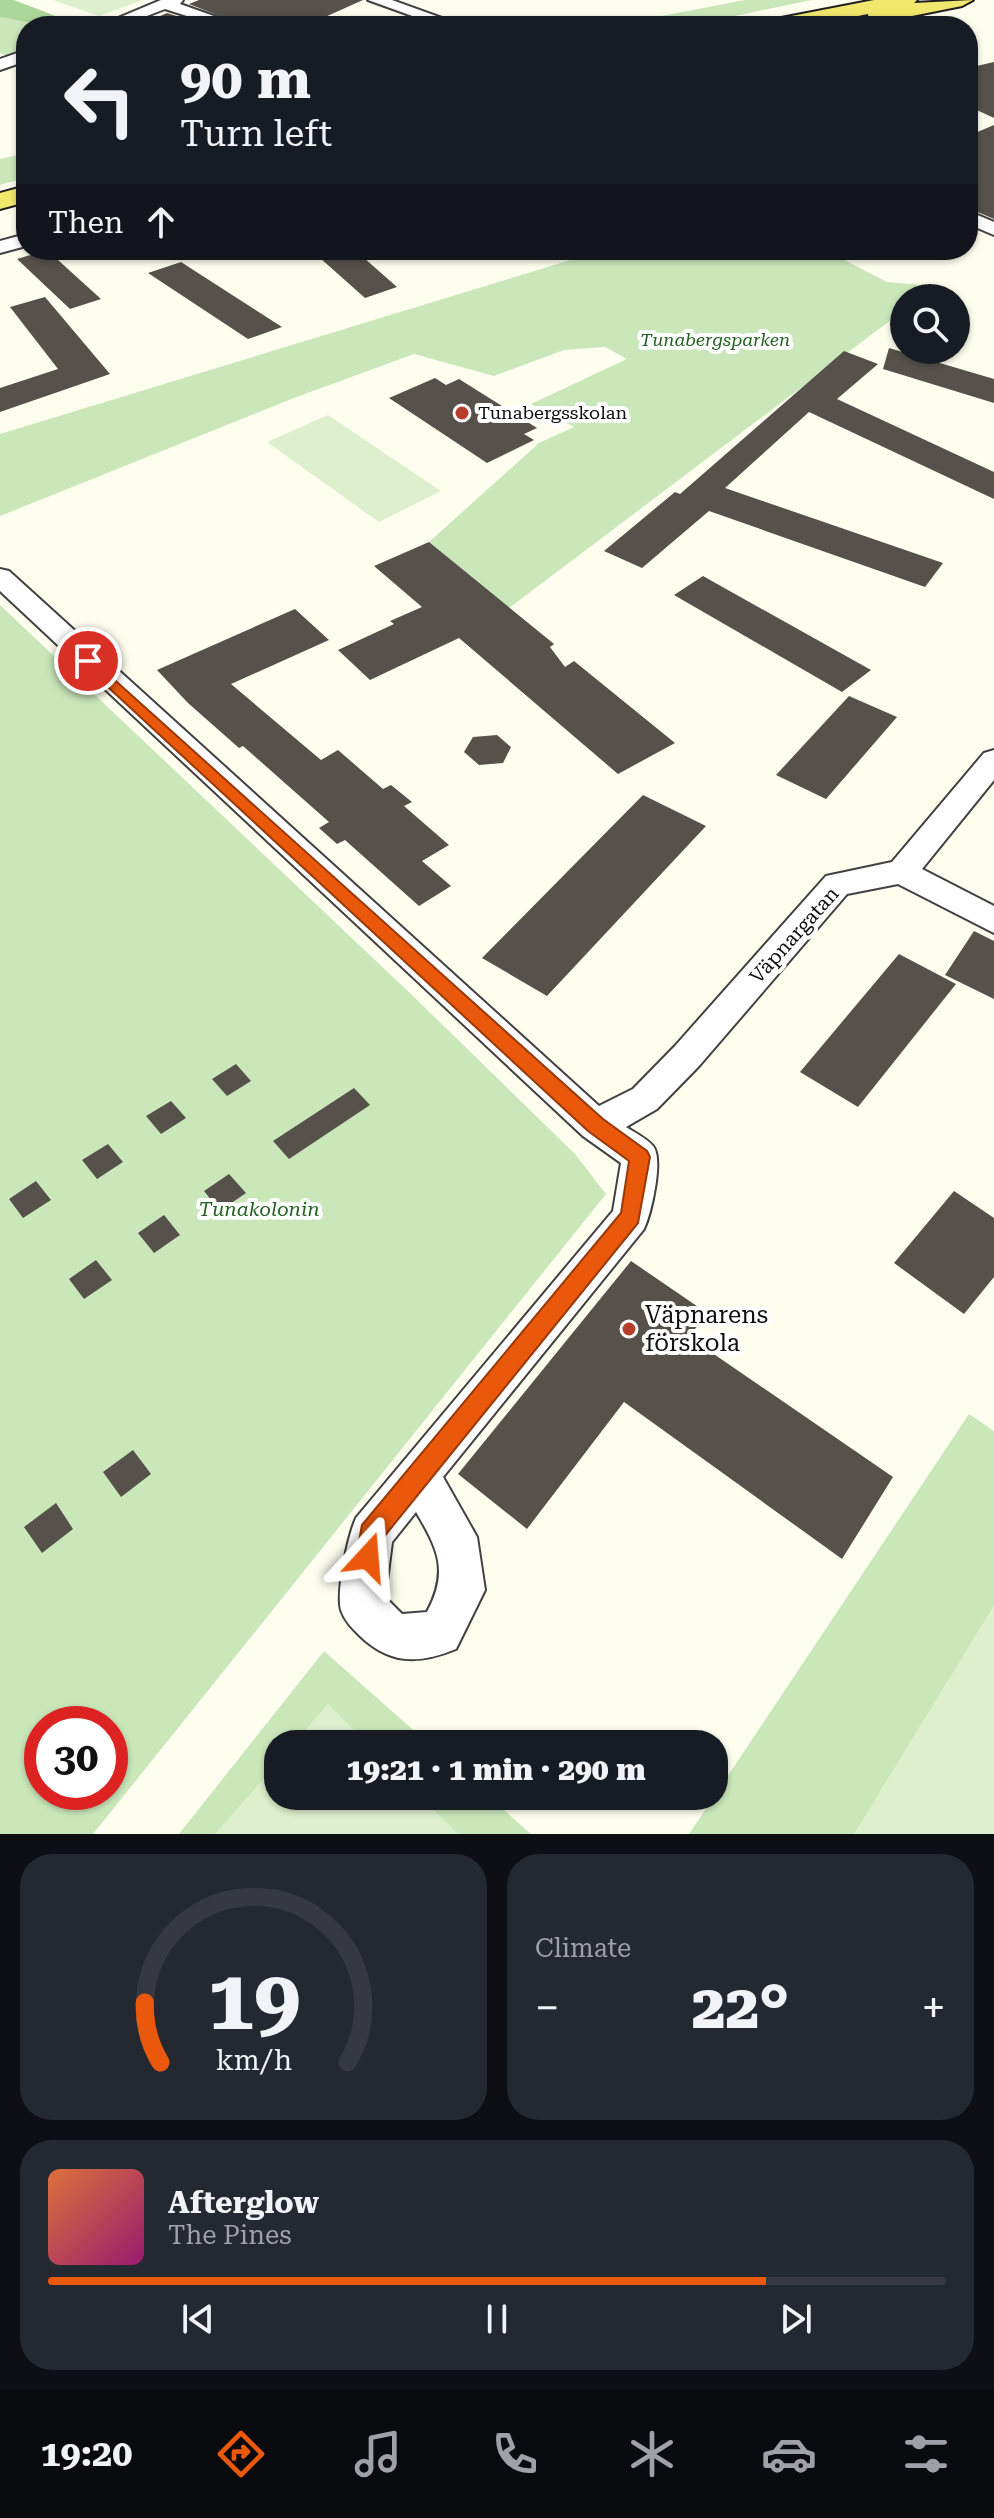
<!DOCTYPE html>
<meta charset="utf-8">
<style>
:root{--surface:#171b24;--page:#242831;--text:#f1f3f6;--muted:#9ea1a6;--line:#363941;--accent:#ea580c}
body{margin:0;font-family:"Roboto Serif",serif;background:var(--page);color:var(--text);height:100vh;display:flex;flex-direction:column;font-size:30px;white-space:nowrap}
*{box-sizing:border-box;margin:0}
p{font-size:26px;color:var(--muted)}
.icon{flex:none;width:44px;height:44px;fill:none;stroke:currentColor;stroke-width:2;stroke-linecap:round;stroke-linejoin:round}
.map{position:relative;height:1834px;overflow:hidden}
.side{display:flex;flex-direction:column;gap:20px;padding:20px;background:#0d0f14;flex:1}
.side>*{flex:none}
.top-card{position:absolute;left:16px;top:16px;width:962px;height:244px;border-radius:32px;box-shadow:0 2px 6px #0004;background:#171b24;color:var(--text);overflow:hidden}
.tools{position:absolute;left:890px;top:284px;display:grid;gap:16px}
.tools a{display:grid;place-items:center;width:80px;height:80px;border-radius:50%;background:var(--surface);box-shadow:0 2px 6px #0004;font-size:40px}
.speed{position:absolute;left:24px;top:1706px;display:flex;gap:16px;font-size:40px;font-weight:700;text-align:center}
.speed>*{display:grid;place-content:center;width:104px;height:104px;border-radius:50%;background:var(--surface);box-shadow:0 2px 6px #0004;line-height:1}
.speed .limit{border:12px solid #d22;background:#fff;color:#111}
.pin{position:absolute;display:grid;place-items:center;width:68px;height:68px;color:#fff;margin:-34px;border:4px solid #fff;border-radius:50%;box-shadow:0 2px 8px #0007}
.me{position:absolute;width:88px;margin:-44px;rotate:19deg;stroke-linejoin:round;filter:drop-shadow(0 0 6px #0008)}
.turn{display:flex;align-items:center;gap:28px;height:168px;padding:0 32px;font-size:36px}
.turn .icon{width:104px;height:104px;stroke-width:2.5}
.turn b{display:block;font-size:56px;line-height:68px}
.then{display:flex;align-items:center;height:76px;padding:0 32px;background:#0003;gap:16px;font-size:30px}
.big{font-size:60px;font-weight:800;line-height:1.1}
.side .widget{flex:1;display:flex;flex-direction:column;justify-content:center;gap:12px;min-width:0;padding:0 28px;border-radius:32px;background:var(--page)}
.side .dial{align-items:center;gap:0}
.dial svg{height:208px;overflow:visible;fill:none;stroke:var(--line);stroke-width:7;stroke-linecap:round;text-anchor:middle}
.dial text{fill:var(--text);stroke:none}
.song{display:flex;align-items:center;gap:24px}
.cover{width:96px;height:96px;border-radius:12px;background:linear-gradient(135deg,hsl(20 70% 55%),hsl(320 70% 35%))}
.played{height:8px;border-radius:4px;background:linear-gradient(90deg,var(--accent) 80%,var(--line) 80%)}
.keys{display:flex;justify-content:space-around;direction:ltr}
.heat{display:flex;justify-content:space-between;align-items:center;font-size:44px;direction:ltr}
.side .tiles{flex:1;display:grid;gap:20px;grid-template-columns:1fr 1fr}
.widget:last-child{grid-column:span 2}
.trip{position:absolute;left:264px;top:1730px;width:464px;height:80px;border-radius:32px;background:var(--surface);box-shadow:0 2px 6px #0004;font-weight:800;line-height:80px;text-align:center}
.dock{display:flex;height:128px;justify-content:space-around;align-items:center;background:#090b0e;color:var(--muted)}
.dock .icon{width:56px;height:56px}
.dock .current{color:var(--accent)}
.dock b{font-size:36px;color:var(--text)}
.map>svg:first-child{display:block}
.green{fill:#cae7ba;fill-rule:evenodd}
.forest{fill:#acd79a}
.pitch{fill:#ddefcc}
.building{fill:#56514b}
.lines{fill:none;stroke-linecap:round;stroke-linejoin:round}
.minor-casing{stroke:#414141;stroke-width:4}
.primary-casing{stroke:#1f1f1f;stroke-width:4}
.minor{fill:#fff;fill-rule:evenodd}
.primary{fill:#f1e76c;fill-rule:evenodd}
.route{fill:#ea580c;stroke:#983908;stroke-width:2}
.poi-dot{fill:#b73d2c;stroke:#fff;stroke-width:3}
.labels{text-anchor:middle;stroke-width:8;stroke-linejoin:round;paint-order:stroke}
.far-park-label{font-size:18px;font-style:italic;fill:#246221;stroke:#fff}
.far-poi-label{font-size:18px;fill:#0e0e0e;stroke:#fff;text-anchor:start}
.street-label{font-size:20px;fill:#0e0e0e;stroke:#fff}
.park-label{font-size:20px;font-style:italic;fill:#246221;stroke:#fff}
.near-poi-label{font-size:24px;fill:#0e0e0e;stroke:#fff;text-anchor:start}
</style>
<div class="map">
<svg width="994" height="1834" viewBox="0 0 994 1834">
<rect width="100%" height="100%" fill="#fefeef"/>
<path class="green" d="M745,0H812L686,26H609Z
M0,17L46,26H26V35L17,43L26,49L7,56L0,53Z
M26,153V178L0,185V159Z
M603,250H825L887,282L935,286L919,298H904V310L509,608L429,542L539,443L574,427L531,404L627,359L605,347L564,350L494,376L414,354L294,398L0,516V434Z
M0,605L413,996L575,1154L606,1194L93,1834H0ZM42,1724H110V1792H42Z
M969,1414L994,1431V1834H689Z
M324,1651L429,1744H278V1796H488L531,1834H179Z"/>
<path class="forest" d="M0,0H14L71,22L46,26L0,17Z"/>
<path class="pitch" d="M53,0H143L99,16Z
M328,415L441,491L379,522L267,442Z
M994,1605V1834H854Z
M328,1704L368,1744H293Z
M278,1762V1796H420L458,1834H215Z"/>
<path class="building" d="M199,0H363L305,26H245L189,4Z
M167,13L208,26H138Z
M994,62V118L968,106V68Z
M994,125V219L968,208V136Z
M47,250L101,299L70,309L17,259Z
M311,250H355L397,287L365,298Z
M181,262L226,291L282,327L248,339L148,273Z
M45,297L110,374L0,412V388L58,369L10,307Z
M889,348L994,379V403L883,369Z
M844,351L878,364L837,399L994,472V499L809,412L725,488L943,563L925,587L709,511L642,568L604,551L675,492L680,494Z
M435,378L446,385L459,379L537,428L524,434L534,440L487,463L389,398Z
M429,542L554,644L550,647L565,667L574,661L675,743L618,774L459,638L370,680L338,650L394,624L390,621L422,607L374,566Z
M703,576L871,670L842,692L674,595Z
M295,609L329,640L231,684L321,760L338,750L383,789L391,785L412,802L404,806L449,845L422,861L451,886L419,906L345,840L337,844L319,828L329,822L243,746L239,748L188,703L157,670Z
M849,696L897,717L826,799L776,775Z
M497,735L511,747L503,763L479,765L464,752L473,737Z
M643,795L706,826L547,996L482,958Z
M974,931L994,941V999L945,975Z
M899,954L956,984L858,1107L800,1072Z
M236,1064L251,1081L227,1096L212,1079Z
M354,1088L370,1105L289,1159L273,1141Z
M171,1101L186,1118L161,1134L146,1116Z
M108,1144L123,1162L97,1179L82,1160Z
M229,1174L246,1193L220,1211L204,1191Z
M36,1181L51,1200L23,1218L9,1199Z
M954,1191L994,1218V1277L964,1314L894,1263Z
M164,1215L180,1235L154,1253L138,1233Z
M96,1260L112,1280L84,1299L69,1279Z
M631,1261L707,1313L689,1337L893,1477L842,1559L624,1402L527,1529L458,1474Z
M133,1450L151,1474L121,1497L103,1472Z
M56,1503L73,1529L42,1553L24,1527Z"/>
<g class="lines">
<g class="minor-casing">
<path id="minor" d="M161,0H183L180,4L242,26H218L165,9L121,26H99Z
M368,0H392L464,26H440Z
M26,50V61L0,70V59Z
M968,211L994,222V235L968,224Z
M26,234V246L0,253V241Z
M0,569L9,571L599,1106L633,1089L675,1046L826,876L892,862L984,753L994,750V780L922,869L994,906V933L898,884L847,894L699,1066L657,1109L626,1127C634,1132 646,1138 653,1146C664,1159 651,1214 644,1229L443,1477L477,1537L485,1590L456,1649C417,1665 389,1664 359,1635C351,1627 345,1621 341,1610C336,1592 348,1536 356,1518L613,1211L621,1163L583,1136L0,591ZM416,1512C438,1549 449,1571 427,1612L402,1614L385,1597L392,1542Z"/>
</g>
<g class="primary-casing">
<path id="primary" d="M874,0H917L914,3L973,0L962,6L877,23L869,22L868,14L809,26H765L776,19Z
M26,186V202L0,209V193Z"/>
</g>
<use href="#minor" class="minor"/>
<use href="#primary" class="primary"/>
</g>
<path class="route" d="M88,656L603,1119L647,1151L650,1157L638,1223L383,1538L377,1566L368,1570L359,1566L356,1557L362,1525L621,1213L629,1161L588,1131L83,664V657Z"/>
<g class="poi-dot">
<circle cx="462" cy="413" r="8"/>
<circle cx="629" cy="1329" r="8"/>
</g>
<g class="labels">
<g class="far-park-label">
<text x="715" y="346">Tunabergsparken</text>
</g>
<g class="far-poi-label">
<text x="478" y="419">Tunabergsskolan</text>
</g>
<g class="street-label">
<text transform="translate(794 935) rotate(-48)" y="7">Väpnargatan</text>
</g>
<g class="park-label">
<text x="259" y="1216">Tunakolonin</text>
</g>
<g class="near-poi-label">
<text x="645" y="1323">Väpnarens<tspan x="645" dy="28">förskola</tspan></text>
</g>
</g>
</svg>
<div class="tools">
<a><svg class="icon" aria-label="search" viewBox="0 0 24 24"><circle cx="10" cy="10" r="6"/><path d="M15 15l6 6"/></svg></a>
</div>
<div class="speed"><div class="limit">30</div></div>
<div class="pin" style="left:88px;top:661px;background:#d93025"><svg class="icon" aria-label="arrive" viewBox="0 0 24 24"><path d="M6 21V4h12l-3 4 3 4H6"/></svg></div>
<svg class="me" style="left:368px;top:1557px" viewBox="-20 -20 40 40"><path d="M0-17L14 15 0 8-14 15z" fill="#ea580c" stroke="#fff" stroke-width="4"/></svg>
<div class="trip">19:21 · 1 min · 290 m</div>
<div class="top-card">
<div class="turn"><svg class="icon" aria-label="left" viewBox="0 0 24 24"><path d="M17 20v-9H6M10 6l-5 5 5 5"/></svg><div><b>90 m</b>Turn left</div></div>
<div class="then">Then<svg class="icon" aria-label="ahead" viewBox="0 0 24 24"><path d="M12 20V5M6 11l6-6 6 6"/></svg></div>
</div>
</div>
<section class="side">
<div class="tiles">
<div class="widget dial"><svg viewBox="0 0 100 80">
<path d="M14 69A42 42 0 1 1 86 69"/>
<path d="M14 69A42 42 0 0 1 8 46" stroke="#ea580c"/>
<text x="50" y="56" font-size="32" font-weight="700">19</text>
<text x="50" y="72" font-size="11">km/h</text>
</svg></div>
<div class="widget"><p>Climate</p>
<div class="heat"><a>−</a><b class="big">22°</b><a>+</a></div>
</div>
<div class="widget">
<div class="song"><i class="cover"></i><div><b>Afterglow</b><p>The Pines</p></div></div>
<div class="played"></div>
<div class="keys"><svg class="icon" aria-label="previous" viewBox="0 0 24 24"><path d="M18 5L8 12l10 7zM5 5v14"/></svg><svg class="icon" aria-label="pause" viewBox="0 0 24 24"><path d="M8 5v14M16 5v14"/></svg><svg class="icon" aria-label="next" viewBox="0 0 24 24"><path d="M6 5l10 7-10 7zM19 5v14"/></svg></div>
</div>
</div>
</section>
<nav class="dock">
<b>19:20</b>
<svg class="icon current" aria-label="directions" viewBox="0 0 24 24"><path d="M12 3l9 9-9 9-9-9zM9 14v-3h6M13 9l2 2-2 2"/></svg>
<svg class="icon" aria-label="music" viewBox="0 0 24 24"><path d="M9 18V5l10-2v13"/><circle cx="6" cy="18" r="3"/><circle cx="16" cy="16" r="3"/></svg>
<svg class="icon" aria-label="phone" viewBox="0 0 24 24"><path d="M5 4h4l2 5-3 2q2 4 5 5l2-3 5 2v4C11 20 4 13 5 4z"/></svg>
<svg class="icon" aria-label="climate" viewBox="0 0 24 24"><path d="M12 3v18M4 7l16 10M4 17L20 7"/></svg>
<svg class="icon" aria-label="car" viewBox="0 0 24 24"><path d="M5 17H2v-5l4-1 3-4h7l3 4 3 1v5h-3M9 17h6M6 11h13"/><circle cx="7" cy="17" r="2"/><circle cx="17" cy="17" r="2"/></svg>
<svg class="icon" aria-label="filters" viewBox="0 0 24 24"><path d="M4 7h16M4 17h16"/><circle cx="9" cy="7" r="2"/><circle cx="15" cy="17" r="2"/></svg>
</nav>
